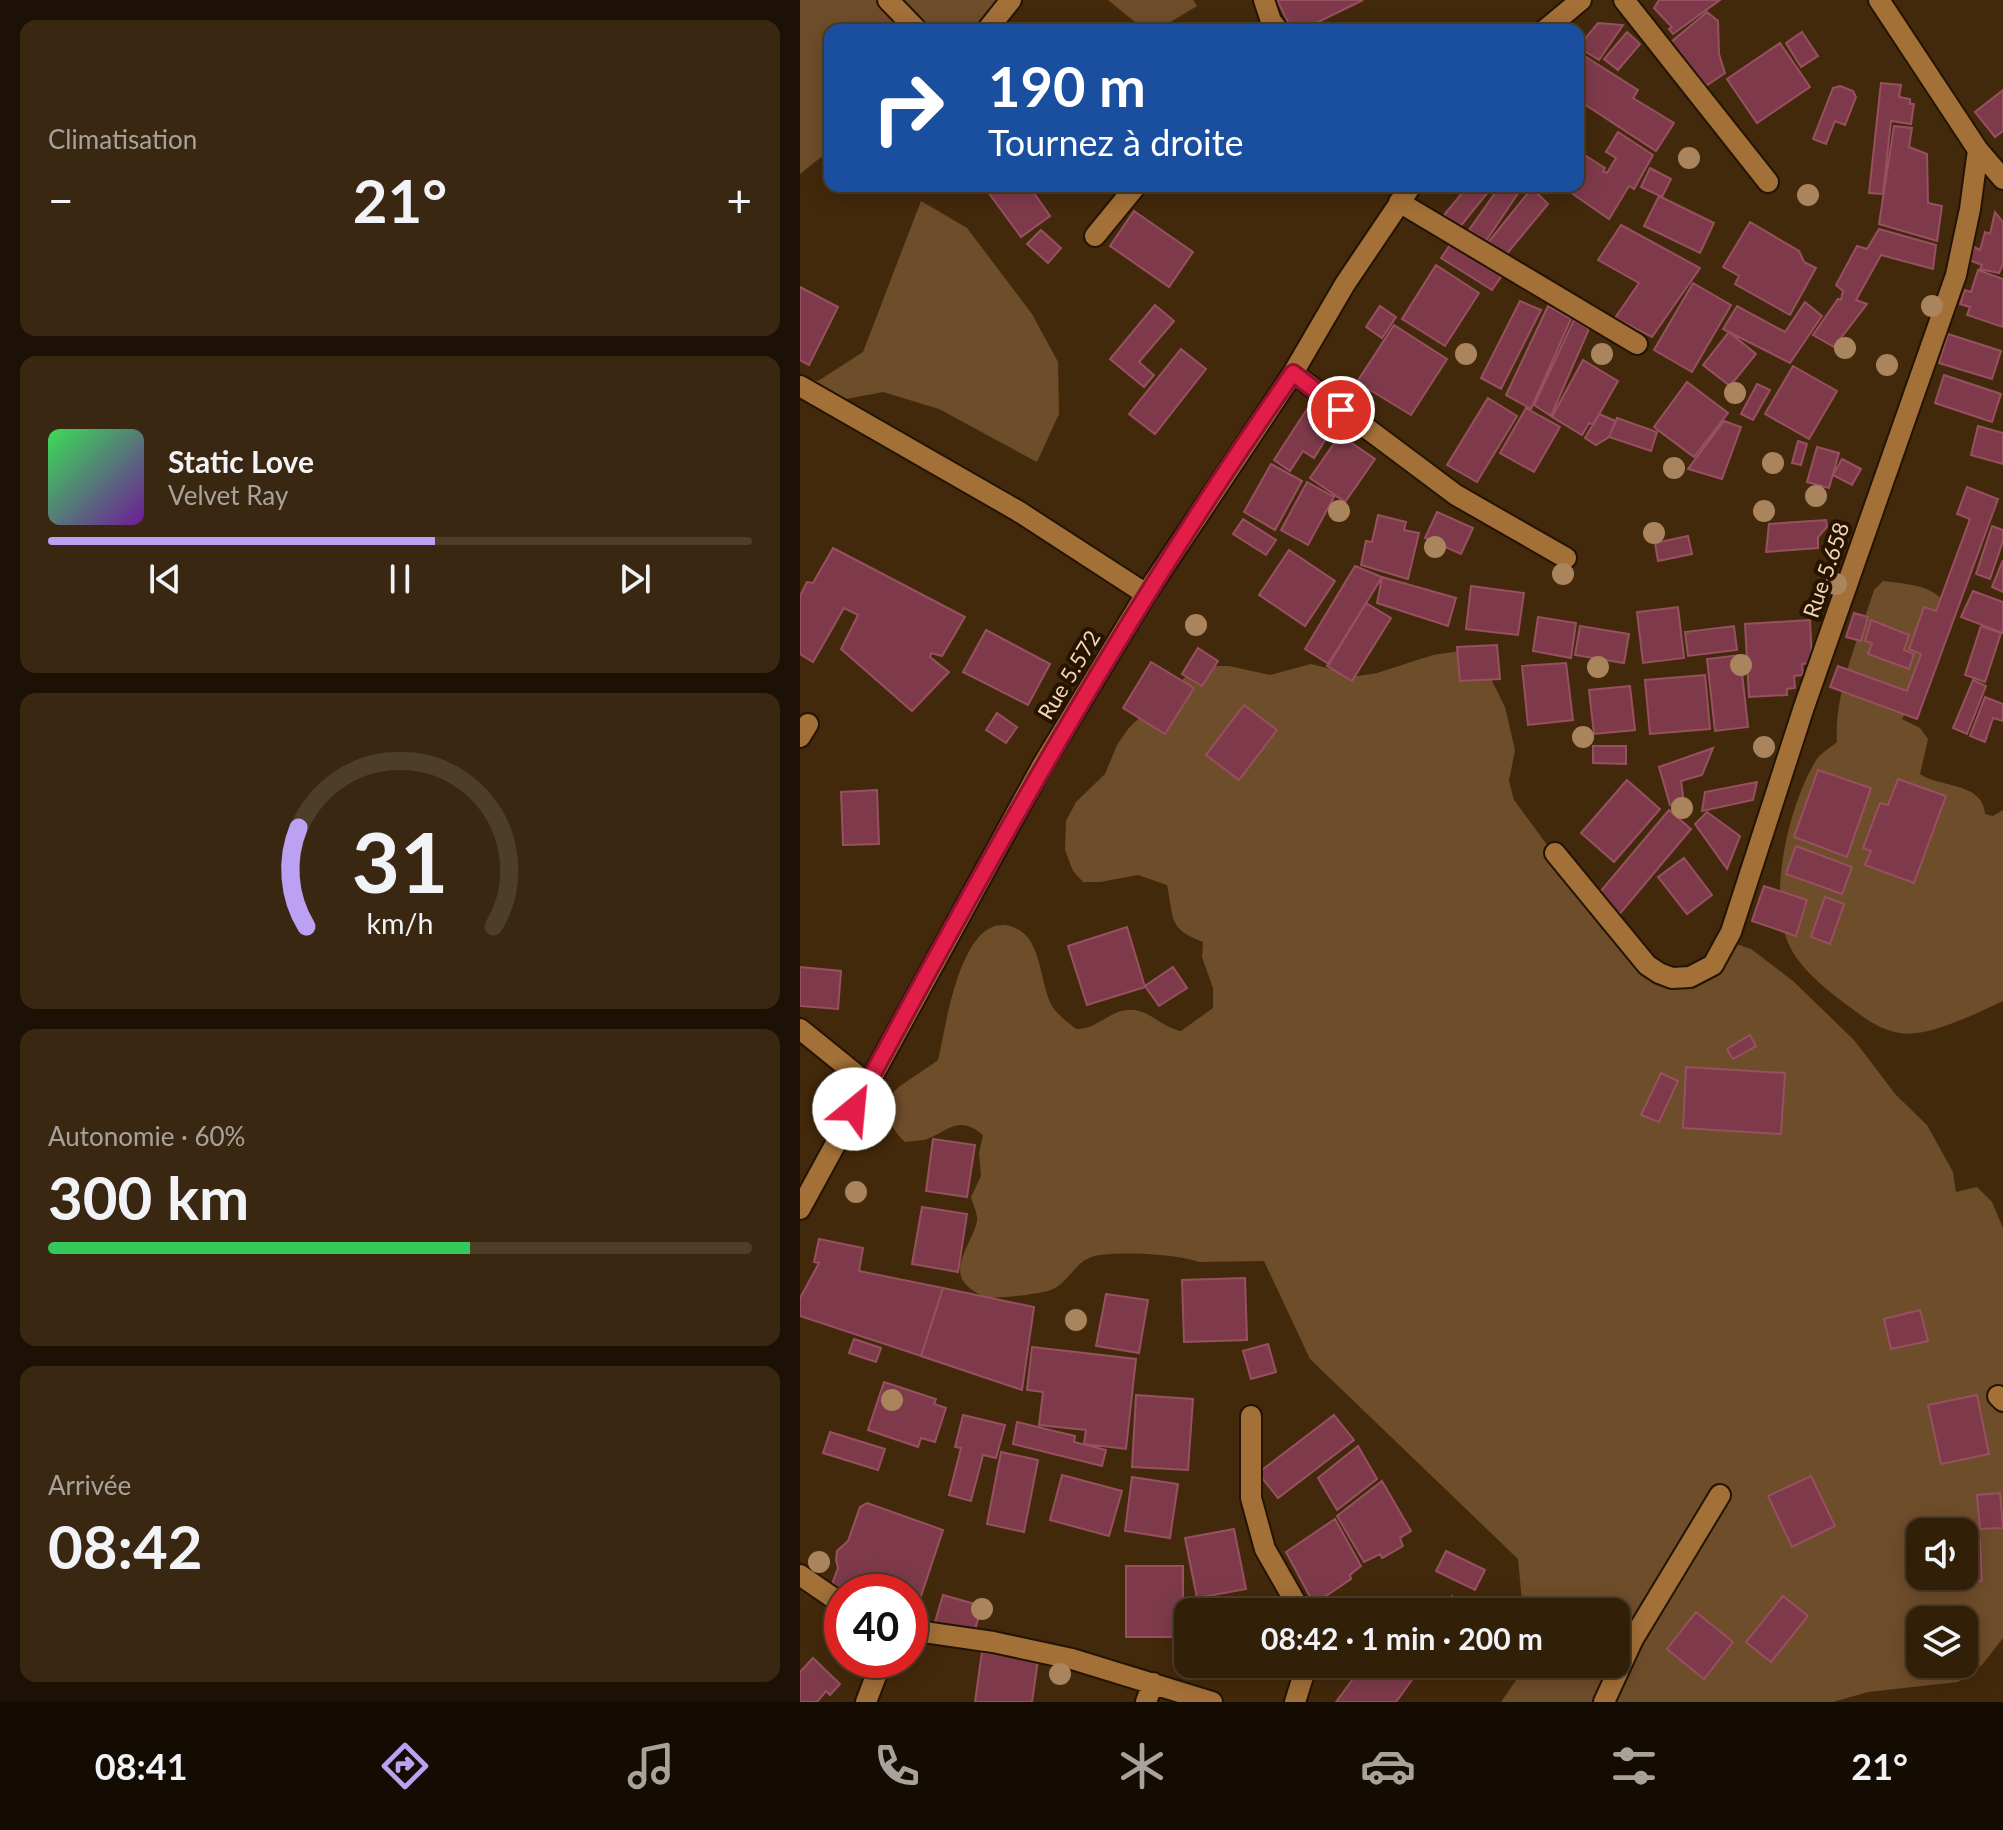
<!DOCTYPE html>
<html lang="fr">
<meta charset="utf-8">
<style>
:root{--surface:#321f08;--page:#3a2712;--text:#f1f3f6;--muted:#a8a29c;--line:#4d3d29;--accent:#bca0f2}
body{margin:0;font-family:Lato,sans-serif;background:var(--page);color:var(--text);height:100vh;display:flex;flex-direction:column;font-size:30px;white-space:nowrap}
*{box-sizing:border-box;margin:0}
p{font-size:26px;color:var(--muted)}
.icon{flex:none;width:44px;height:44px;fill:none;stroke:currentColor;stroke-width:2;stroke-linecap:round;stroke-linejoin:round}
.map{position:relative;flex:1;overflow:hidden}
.sheet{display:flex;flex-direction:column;gap:20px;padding:20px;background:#1c1104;width:800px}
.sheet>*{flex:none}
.top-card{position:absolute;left:24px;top:24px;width:760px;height:168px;border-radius:16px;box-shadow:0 4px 20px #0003,0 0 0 2px var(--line);background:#1a4fa0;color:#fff;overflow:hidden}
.fabs{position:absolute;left:1106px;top:1518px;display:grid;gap:16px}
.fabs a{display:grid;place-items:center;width:72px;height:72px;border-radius:16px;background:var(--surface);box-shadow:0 4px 20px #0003,0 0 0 2px var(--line);font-size:40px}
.speed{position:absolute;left:24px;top:1574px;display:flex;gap:16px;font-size:40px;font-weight:700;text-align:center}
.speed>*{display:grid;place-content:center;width:104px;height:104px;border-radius:50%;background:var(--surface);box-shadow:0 4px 20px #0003,0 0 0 2px var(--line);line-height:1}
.speed .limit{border:12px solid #d22;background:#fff;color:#111}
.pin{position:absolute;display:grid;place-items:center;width:68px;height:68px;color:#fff;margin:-34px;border:4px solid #fff;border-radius:50%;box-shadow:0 2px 8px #0007}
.me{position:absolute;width:88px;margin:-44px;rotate:28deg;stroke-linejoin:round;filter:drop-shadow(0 0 6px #0008)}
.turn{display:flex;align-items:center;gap:28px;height:168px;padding:0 32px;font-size:36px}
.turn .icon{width:104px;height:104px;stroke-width:2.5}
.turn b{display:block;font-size:56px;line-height:68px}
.big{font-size:60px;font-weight:700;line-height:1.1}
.sheet .card{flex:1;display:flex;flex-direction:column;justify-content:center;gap:12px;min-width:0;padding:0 28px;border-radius:16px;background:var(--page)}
.sheet .dial{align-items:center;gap:0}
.dial svg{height:208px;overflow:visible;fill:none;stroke:var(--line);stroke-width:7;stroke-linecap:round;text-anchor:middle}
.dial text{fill:var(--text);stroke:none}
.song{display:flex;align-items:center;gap:24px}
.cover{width:96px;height:96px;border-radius:12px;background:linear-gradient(135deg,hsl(130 70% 55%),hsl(280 70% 35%))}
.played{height:8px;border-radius:4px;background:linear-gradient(90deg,var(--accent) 55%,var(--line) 55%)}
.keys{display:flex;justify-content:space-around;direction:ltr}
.heat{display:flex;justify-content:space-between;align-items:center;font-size:44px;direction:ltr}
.charge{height:12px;border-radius:6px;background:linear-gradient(90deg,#34c759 60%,var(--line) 0)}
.trip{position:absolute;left:374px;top:1598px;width:456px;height:80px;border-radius:16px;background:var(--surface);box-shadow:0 4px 20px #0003,0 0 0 2px var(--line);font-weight:700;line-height:80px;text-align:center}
.dock{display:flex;height:128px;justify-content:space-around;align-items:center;background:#140c03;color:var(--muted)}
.dock .icon{width:56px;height:56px}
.dock .active{color:var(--accent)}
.dock b{font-size:36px;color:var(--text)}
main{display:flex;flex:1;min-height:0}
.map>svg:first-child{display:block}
.green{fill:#6e4d2a;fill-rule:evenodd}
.building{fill:#7e3a4b;stroke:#975060;stroke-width:2}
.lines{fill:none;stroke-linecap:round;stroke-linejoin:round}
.minor-casing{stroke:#241404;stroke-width:24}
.minor{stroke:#a37038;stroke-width:20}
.tree{fill:#a9845d}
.route-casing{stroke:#92132f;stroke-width:20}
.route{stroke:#e11d48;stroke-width:14}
.labels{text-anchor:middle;stroke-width:8;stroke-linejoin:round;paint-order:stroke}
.street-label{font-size:22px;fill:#f2d6bb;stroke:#261300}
</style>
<main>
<section class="sheet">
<div class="card"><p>Climatisation</p>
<div class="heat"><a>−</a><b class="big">21°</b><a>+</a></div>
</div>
<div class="card">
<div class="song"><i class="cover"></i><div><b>Static Love</b><p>Velvet Ray</p></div></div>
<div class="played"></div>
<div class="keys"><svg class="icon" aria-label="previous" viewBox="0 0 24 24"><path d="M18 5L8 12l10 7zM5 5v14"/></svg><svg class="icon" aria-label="pause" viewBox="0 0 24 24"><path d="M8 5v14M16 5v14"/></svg><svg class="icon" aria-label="next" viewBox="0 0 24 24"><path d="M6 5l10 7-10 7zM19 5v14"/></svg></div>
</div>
<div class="card dial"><svg viewBox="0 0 100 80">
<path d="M14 69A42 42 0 1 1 86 69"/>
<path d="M14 69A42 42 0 0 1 11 31" stroke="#bca0f2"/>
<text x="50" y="56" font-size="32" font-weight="700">31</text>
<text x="50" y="72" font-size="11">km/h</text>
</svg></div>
<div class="card"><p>Autonomie · 60%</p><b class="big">300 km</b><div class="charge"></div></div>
<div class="card"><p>Arrivée</p><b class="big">08:42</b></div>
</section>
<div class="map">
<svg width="1203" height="1702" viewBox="0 0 1203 1702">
<rect width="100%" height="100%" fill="#43290b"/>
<path class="green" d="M0,0H201L170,30H30V150L0,174Z
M308,0H393L397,6C345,37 355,38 308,0Z
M121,201L167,228L232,314L258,362L259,414L237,462L139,409L83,392L30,402L0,397V376L18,381L63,352Z
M1083,581C1104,584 1135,584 1145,605L1127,675L1102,719L1120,728L1128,739L1120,774C1140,788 1183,782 1185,814L1193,816L1203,810V1001C1177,1013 1128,1038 1100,1033C1079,1030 1063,1017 1047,1005C1028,991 1003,971 991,949C966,901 988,808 1015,762C1019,754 1030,748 1037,742C1034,691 1059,638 1074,590Z
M660,651L685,667L705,707L715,750L709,781L714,800L761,864L798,909L801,929L835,949L858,970L901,969L908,952L915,946L936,944L951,949L993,981L1054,1040L1096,1095L1127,1125L1153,1172L1156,1192L1177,1187L1192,1202L1203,1228V1638L1182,1665L1158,1682L1068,1692L1033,1702H701L727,1664H816V1612H723L718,1559L510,1359L464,1261L399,1262C376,1254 320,1251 295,1256C276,1260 270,1281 253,1289C244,1294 196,1299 187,1297C178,1295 166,1287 162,1279C154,1262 174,1238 177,1221C178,1214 173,1205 171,1197L181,1176L179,1153L183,1135C157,1113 147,1133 124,1140C118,1141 111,1141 105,1142C93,1131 81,1111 91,1095C98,1085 127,1069 138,1060C146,1028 159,923 204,925C214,926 223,931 229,939C243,960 242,992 254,1009C259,1016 269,1023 276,1029C298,1030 311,1007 335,1010C353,1013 363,1028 381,1031L413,1008V988L402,957L403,942C368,929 374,919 367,885L338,875L300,882H283L273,871L265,850L266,821L276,802L305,774L317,745L328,729L366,691L390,674L412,666H429L470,675L511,664L558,676L577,673L633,655ZM1120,1532H1164V1576H1120ZM1120,1620H1164V1664H1120Z"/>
<path class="building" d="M477,0H563L502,30H492Z
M859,0H920L873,34L869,29L872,27L854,8Z
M907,12L918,21L919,54L925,73L906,86L871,42Z
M798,23L823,25L799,60L778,47Z
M827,32L840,44L818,70L804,59Z
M1002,32L1018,56L1001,67L986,43Z
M980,43L1010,87L957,123L927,79Z
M783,55L838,90L833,98L874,123L856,151L778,100V63Z
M1081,83L1101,85L1099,97L1110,99V104H1114L1111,124L1091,121L1083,194L1069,193Z
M1040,86L1053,91L1056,97L1045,125L1035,121L1026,144L1013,139L1033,88Z
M1203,90V131L1195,137L1175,112Z
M1094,126L1112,128L1109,147L1127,154L1128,203L1142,206L1137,241L1079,224Z
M818,132L853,155L834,189L829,186L809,219L767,190L769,186H778V161L783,154L805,168L803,171L807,173L816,158L806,152Z
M850,168L871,179L862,197L841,187Z
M197,186H229L250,216L221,237L188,192Z
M668,186H693L659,228L644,215Z
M700,186H723L686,241L669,230Z
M732,188L748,204L705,256L686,245Z
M859,196L914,223L900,253L844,226Z
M334,211L393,252L369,287L310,246Z
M1195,212L1203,222V264L1199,273L1180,269L1182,265L1169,260L1174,247L1180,250L1185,232L1190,234Z
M950,222L999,251L1004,262L1016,268L990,315L935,284L939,276L923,267Z
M821,225L900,268L852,337L815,318L839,283L798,260Z
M1079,229L1136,245L1133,269L1081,255L1056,300L1067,304L1034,347L1013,335L1038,299L1041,300L1043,291L1036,285L1057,246L1067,249Z
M241,230L261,248L248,263L227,244Z
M652,242L703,274L692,290L641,258Z
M636,265L679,293L645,346L602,319Z
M1178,270L1203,279V327L1167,315L1170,307L1160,304L1165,290L1171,292Z
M893,283L931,305L892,372L854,350Z
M0,287L38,307L9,365L0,360Z
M720,301L741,310L701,389L681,378Z
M1005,302L1022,316L990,363L923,329L937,306L985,332Z
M355,305L374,321L339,362L354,375L344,387L310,359Z
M580,306L596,317L582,338L566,327Z
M748,306L771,319L731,409L706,395Z
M774,320L789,329L751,416L734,405Z
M594,325L647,359L611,415L557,382Z
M929,332L956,354L930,386L903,365Z
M1148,334L1201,351L1192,379L1139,363Z
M381,349L406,369L355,434L329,414Z
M783,360L818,381L793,425L789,423L782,435L752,417Z
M993,366L1037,391L1009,439L965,414Z
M1144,375L1201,394L1192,422L1135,403Z
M887,382L928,413L894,457L854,427Z
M957,384L970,390L953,420L941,414Z
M688,398L717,416L677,482L647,465Z
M726,408L760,427L734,472L700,453Z
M507,409L534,426L514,458L503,451L490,471L474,460Z
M799,414L816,421L809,437L796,445L785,438Z
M817,418L857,432L851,451L809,437Z
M924,421L941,427L922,479L888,469Z
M1178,426L1203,433V464L1171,455Z
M540,435L575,459L545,502L510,478Z
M998,441L1007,444L1001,465L992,463Z
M1017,447L1039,453L1029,488L1007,482Z
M1042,459L1061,469L1052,485L1033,475Z
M471,464L502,481L475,530L444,512Z
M507,482L534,497L508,545L481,530Z
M1167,487L1198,499L1117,719L1030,687L1038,666L1107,691L1121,654L1109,649L1124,607L1136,611L1170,519L1157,514Z
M637,512L673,528L661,554L625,538Z
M578,515L606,522L604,530L619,533L608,579L561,565L566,541L572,542Z
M443,519L476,540L466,555L433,534Z
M1026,520L1027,527L1018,537V548L966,552L969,524Z
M1192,526L1203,530V541L1190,579L1176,574Z
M888,536L892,554L858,561L855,543Z
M33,548L165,617L142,656L131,653L130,657L149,672L112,711L41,649L58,615L44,608L13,662L0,654V596L7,582L13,583Z
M489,550L535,581L505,626L459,595Z
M1203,560V592L1192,587Z
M555,566L582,577L529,664L505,649Z
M582,577L656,598L648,626L577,603Z
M671,586L724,593L718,635L666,629Z
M1173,591L1203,602V633L1161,617Z
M566,603L591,618L552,681L527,666Z
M878,607L884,658L843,663L837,612Z
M1054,613L1068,617L1061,641L1046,637Z
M738,617L776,623L771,658L733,651Z
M1010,620L1012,663L1002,664L1003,675L994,676L995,688L987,689V695L949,697L945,624Z
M1071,620L1109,635L1104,650L1114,654L1109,669L1068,654L1072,643L1065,641Z
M780,626L829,634L824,663L775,655Z
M934,626L937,650L888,656L885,632Z
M1181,626L1201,633L1185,682L1165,675Z
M186,630L250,664L228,705L163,672Z
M697,645L700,679L660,681L657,647Z
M398,648L418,661L402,686L382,674Z
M940,655L948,727L915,731L907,659Z
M351,662L394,688L365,734L323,708Z
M766,663L773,720L728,725L722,666Z
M905,675L910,729L850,734L845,680Z
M1173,680L1186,686L1167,734L1153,728Z
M830,686L835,730L794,734L789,690Z
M1185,697L1203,704V721L1193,718L1185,742L1170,736Z
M444,705L477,730L439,780L406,755Z
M197,713L217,727L206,743L186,730Z
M793,746H826V764L793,763Z
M913,748L902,775L881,781L884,803L870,805L859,767Z
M1018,770L1071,788L1047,857L994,837Z
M1098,779L1146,796L1114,883L1065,865L1071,851L1063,848L1080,803L1088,805Z
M827,780L860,809L814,862L781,833Z
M957,782L953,800L902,811L905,792Z
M77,790L79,844L43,845L41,792Z
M869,810L891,829L817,917L795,898Z
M907,812L940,836L927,869L895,824Z
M996,846L1052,867L1042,894L986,874Z
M884,858L912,895L887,914L858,877Z
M964,886L1007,900L996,936L952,921Z
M1025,897L1044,904L1030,944L1011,937Z
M327,927L345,987L287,1005L268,946Z
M0,967L41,971L38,1009L0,1006Z
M373,967L387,988L359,1006L345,986Z
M950,1035L956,1046L933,1059L927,1049Z
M886,1067L985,1073L981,1134L883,1128Z
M861,1073L878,1081L859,1122L841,1115Z
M133,1139L175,1145L167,1197L126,1191Z
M122,1207L167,1214L158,1272L112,1264Z
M19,1239L63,1248L59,1271L143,1288L121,1356L0,1316V1298L19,1263L14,1262Z
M445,1278L447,1340L384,1342L382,1280Z
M143,1288L234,1307L222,1390L121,1356Z
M306,1294L348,1300L339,1353L296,1346Z
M1120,1310L1128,1341L1091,1349L1084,1319Z
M54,1339L81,1348L76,1362L49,1353Z
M468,1344L476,1372L451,1379L443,1351Z
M232,1347L336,1359L326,1449L284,1444L286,1430L239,1425L243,1392L227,1390Z
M84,1382L136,1399L134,1404L146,1408L135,1442L121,1438L118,1447L68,1430Z
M336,1395L393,1399L388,1470L332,1467Z
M1177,1395L1189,1454L1141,1464L1128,1405Z
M163,1415L205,1425L196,1458L183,1455L171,1501L149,1495L161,1448L155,1447Z
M534,1415L554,1440L478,1498L458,1473Z
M217,1422L275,1436L274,1442L306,1450L302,1466L213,1444Z
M30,1432L85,1449L78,1470L23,1453Z
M558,1446L577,1479L537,1510L518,1478Z
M201,1452L238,1460L224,1532L187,1524Z
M262,1475L322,1491L309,1536L250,1520Z
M1011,1476L1035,1526L992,1547L968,1496Z
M332,1477L378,1484L370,1538L325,1531Z
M582,1481L611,1531L600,1538L603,1546L582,1558L580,1554L564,1562L537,1516Z
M1200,1493L1203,1528L1180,1529L1177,1495Z
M67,1503L143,1530L113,1620L110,1619V1592H42L31,1587L38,1568L36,1560L37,1551L48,1541L60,1507Z
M535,1519L561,1566L550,1575L551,1579L514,1604L486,1552Z
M434,1529L446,1589L397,1598L385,1538Z
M1180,1540L1182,1581L1168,1582L1165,1541Z
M646,1551L685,1570L675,1590L636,1571Z
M326,1566H383V1637H326Z
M143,1595L182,1606L174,1633L135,1622Z
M652,1596L679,1612H643Z
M983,1596L1008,1616L971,1662L946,1642Z
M896,1612L933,1642L904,1679L867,1649Z
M182,1652L238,1660L232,1702H175Z
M13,1658L40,1684L30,1695L26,1691L17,1702H0V1672Z
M564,1664H595L614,1677L596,1702H536Z"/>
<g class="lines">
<g class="minor-casing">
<path id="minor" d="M88,0L117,30
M464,0L471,21L478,30
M824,0L968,182
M187,30L211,0
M745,30L781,0
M1178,150L1203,179
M599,202L837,344
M295,236L336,186
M493,373L656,495L766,558
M0,386L218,511L346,594
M0,737L8,724
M755,853L847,965L859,973L872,978L890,977L913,965L931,932L1004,707L1156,275L1170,209L1178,150L1079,0
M0,1029L68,1084
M0,1209L242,766L346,594L493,373L545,284L611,186
M1198,1396L1203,1401
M451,1416V1498L465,1549L501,1612
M0,1575L42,1604
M110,1630L193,1642L272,1659L412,1702
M66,1702L82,1660
M346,1702L353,1683
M495,1702L507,1664
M804,1702L833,1639L920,1495"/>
</g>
<use href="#minor" class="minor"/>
</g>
<g class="tree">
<circle cx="889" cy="158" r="11"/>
<circle cx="1008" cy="195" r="11"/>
<circle cx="1132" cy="306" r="11"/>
<circle cx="1045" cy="348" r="11"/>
<circle cx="666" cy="354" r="11"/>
<circle cx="802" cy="354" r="11"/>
<circle cx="1087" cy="365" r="11"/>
<circle cx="935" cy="393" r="11"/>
<circle cx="973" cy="463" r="11"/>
<circle cx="874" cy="468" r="11"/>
<circle cx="1016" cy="496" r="11"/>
<circle cx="539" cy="511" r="11"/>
<circle cx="964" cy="511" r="11"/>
<circle cx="854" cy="533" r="11"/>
<circle cx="635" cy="547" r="11"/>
<circle cx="763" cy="574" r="11"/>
<circle cx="1036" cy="584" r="11"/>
<circle cx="396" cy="625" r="11"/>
<circle cx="941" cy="665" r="11"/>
<circle cx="798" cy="667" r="11"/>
<circle cx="783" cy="737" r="11"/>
<circle cx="964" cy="747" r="11"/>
<circle cx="882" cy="808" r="11"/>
<circle cx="56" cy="1192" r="11"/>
<circle cx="276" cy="1320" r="11"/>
<circle cx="92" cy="1400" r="11"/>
<circle cx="19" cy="1562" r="11"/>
<circle cx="182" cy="1609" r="11"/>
<circle cx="260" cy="1674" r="11"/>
</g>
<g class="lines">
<g class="route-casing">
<path id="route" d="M54,1109C189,857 329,607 493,373L541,410"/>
</g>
<use href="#route" class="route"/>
</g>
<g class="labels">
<g class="street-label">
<text transform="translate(1026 570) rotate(-71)" y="8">Rue 5.658</text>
<text transform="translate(269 675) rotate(-59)" y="8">Rue 5.572</text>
</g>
</g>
</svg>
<div class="fabs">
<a><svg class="icon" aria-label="sound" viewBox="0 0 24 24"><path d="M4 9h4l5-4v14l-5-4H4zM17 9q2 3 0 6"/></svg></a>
<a><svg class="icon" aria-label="layers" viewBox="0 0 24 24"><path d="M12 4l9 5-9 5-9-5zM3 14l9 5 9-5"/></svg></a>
</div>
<div class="speed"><div class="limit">40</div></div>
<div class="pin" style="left:541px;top:410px;background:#d93025"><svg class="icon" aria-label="arrive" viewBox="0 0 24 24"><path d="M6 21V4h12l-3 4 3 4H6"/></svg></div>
<svg class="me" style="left:54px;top:1109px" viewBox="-20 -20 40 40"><circle r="19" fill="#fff"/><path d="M0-13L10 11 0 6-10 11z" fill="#e11d48"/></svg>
<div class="trip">08:42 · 1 min · 200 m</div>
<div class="top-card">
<div class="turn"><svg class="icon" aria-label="right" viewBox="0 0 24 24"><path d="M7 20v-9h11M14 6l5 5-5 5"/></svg><div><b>190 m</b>Tournez à droite</div></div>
</div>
</div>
</main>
<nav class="dock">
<b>08:41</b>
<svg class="icon active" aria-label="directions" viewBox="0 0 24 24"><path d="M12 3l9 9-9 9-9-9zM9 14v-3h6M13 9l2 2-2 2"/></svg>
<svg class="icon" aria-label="music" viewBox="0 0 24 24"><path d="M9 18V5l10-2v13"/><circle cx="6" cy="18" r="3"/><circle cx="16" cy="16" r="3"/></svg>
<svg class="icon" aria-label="phone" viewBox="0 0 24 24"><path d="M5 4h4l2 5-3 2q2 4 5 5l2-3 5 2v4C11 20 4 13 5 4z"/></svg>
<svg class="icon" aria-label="climate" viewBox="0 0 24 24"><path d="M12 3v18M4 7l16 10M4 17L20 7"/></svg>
<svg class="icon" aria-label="car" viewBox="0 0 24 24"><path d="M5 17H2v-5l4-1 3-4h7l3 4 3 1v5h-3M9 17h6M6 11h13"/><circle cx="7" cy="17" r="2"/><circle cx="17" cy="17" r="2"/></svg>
<svg class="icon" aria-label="filters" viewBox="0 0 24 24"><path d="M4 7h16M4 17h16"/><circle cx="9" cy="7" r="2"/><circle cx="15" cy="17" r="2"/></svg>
<b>21°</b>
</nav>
